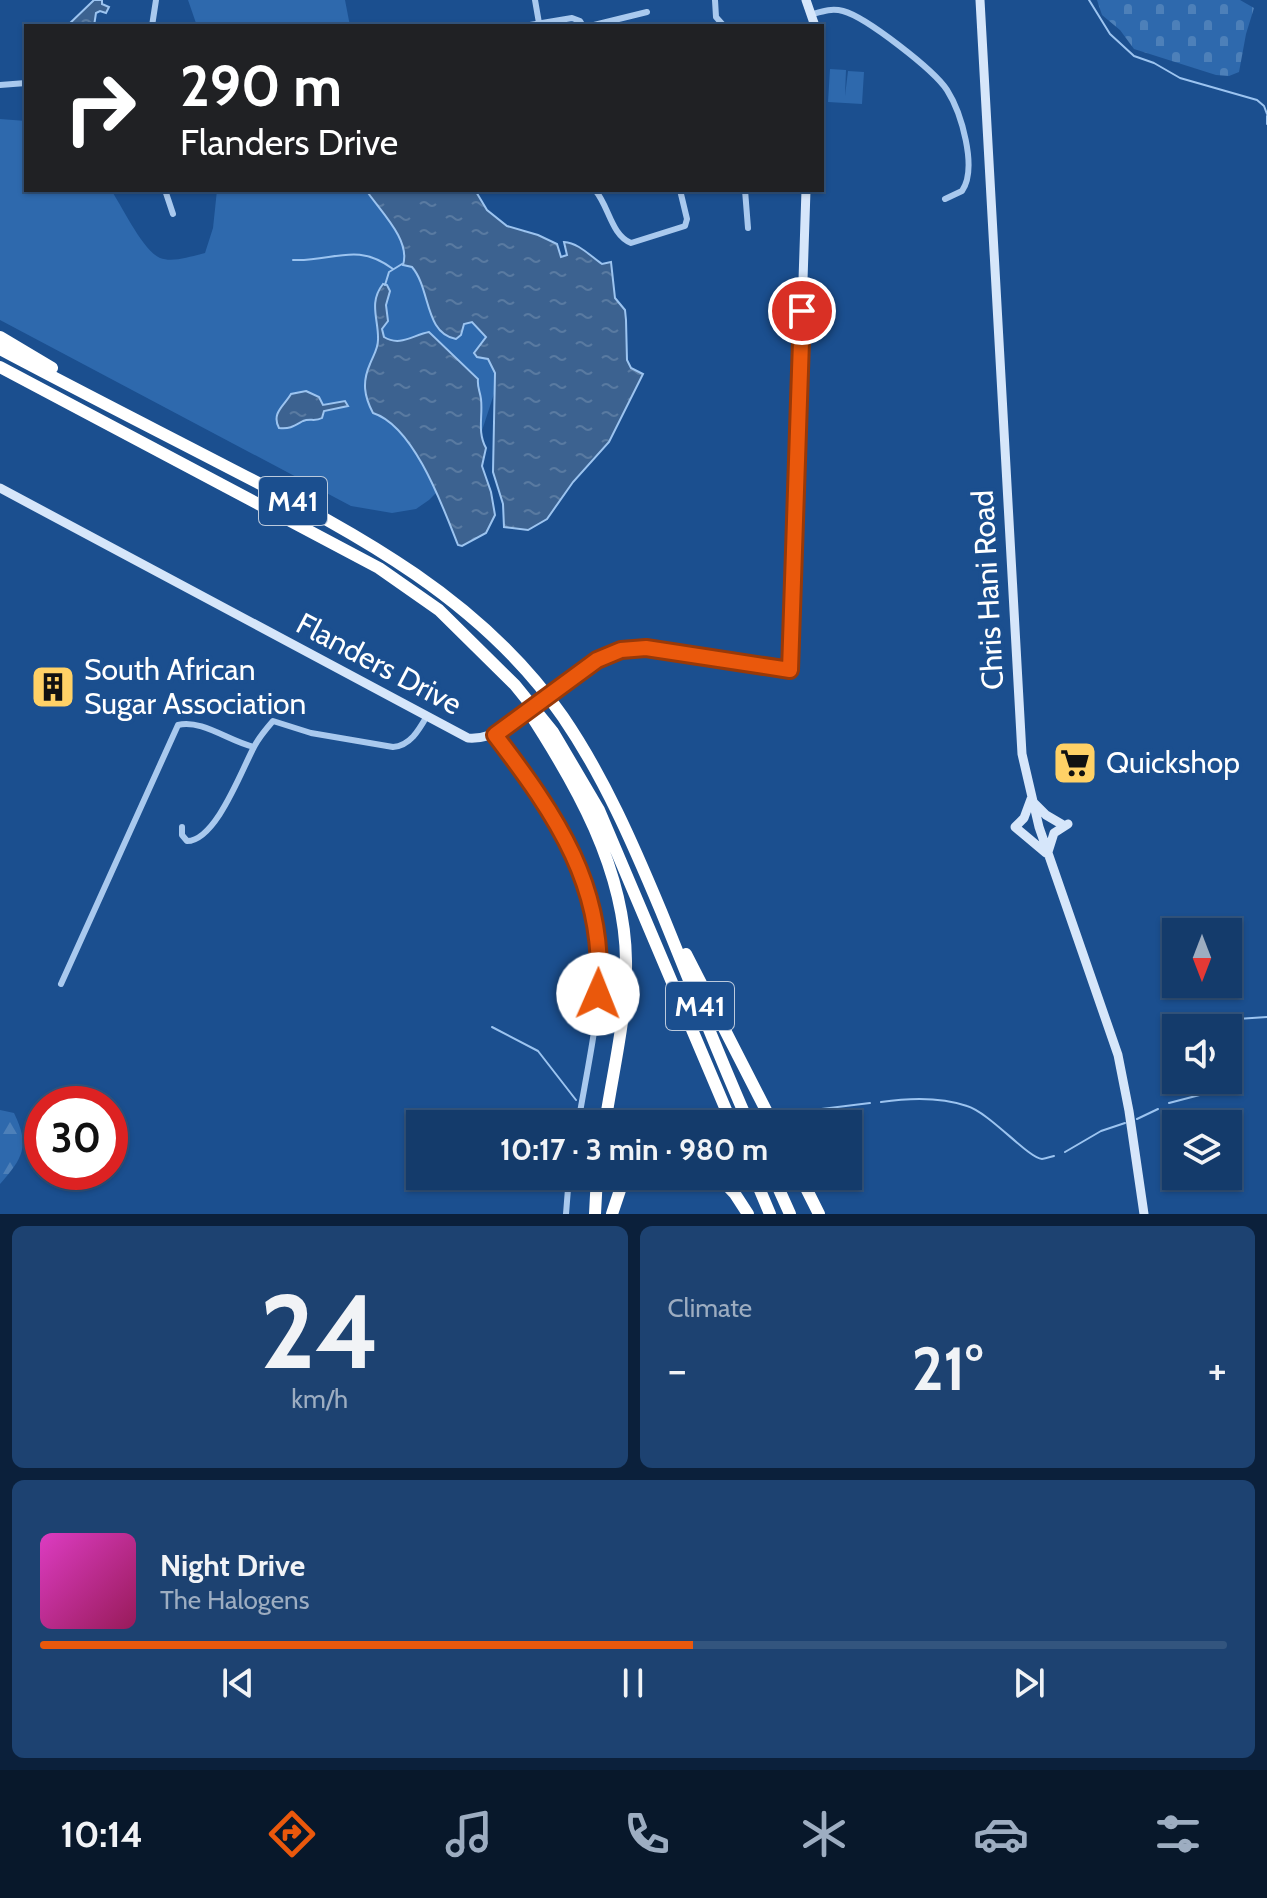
<!DOCTYPE html>
<meta charset="utf-8">
<style>
:root{--surface:#143b6b;--page:#1d4271;--text:#f1f3f6;--muted:#9dadc1;--line:#33557e;--accent:#ea580c}
body{margin:0;font-family:Cabin,sans-serif;background:var(--page);color:var(--text);height:100vh;display:flex;flex-direction:column;font-size:30px;white-space:nowrap}
*{box-sizing:border-box;margin:0}
p{font-size:26px;color:var(--muted)}
.icon{flex:none;width:44px;height:44px;fill:none;stroke:currentColor;stroke-width:2;stroke-linecap:round;stroke-linejoin:round}
.map{position:relative;height:1214px;overflow:hidden}
.panel{display:flex;flex-direction:column;gap:12px;padding:12px;background:#0b203b;flex:1}
.panel>*{flex:none}
.top-card{position:absolute;left:24px;top:24px;width:800px;height:168px;border-radius:0px;box-shadow:0 2px 6px #0004,0 0 0 2px var(--line);background:#202124;color:#fff;overflow:hidden}
.needle{width:52px;rotate:180deg}
.controls{position:absolute;left:1162px;top:918px;display:grid;gap:16px}
.controls a{display:grid;place-items:center;width:80px;height:80px;border-radius:0px;background:var(--surface);box-shadow:0 2px 6px #0004,0 0 0 2px var(--line);font-size:40px}
.speed{position:absolute;left:24px;top:1086px;display:flex;gap:16px;font-size:40px;font-weight:700;text-align:center}
.speed>*{display:grid;place-content:center;width:104px;height:104px;border-radius:50%;background:var(--surface);box-shadow:0 2px 6px #0004,0 0 0 2px var(--line);line-height:1}
.speed .limit{border:12px solid #d22;background:#fff;color:#111}
.pin{position:absolute;display:grid;place-items:center;width:68px;height:68px;color:#fff;margin:-34px;border:4px solid #fff;border-radius:50%;box-shadow:0 2px 8px #0007}
.me{position:absolute;width:88px;margin:-44px;rotate:1deg;stroke-linejoin:round;filter:drop-shadow(0 0 6px #0008)}
.turn{display:flex;align-items:center;gap:28px;height:168px;padding:0 24px;font-size:36px}
.turn .icon{width:104px;height:104px;stroke-width:2.5}
.turn b{display:block;font-size:56px;line-height:68px}
.big{font-size:60px;font-weight:700;line-height:1.1}
.panel .widget{flex:1;display:flex;flex-direction:column;justify-content:center;gap:12px;min-width:0;padding:0 28px;border-radius:12px;background:var(--page)}
.panel .dial{align-items:center;gap:0}
.dial b{font-size:104px;line-height:1}
.song{display:flex;align-items:center;gap:24px}
.cover{width:96px;height:96px;border-radius:12px;background:linear-gradient(135deg,hsl(310 70% 55%),hsl(330 70% 35%))}
.played{height:8px;border-radius:4px;background:linear-gradient(90deg,var(--accent) 55%,var(--line) 55%)}
.keys{display:flex;justify-content:space-around;direction:ltr}
.heat{display:flex;justify-content:space-between;align-items:center;font-size:44px;direction:ltr}
.panel .tiles{flex:1;display:grid;gap:12px;grid-template-columns:1fr 1fr}
.widget:last-child{grid-column:span 2}
.trip{position:absolute;left:406px;top:1110px;width:456px;height:80px;border-radius:0px;background:var(--surface);box-shadow:0 2px 6px #0004,0 0 0 2px var(--line);font-weight:700;line-height:80px;text-align:center}
.menu{display:flex;height:128px;justify-content:space-around;align-items:center;background:#08182b;color:var(--muted)}
.menu .icon{width:56px;height:56px}
.menu .active{color:var(--accent)}
.menu b{font-size:36px;color:var(--text)}
.map>svg:first-child{display:block}
.green{fill:#2e69ad}
.forest{fill:url(#forest-firs)}
.cemetery{fill:url(#cemetery-stones)}
.water{fill:url(#water-ripples);stroke:#9cc4f0;stroke-width:2}
.lines{fill:none;stroke-linecap:round;stroke-linejoin:round}
.stream{stroke:#9cc4f0;stroke-width:2}
.street{stroke:#a9c9ee;stroke-width:6}
.secondary{stroke:#d6e6fa;stroke-width:9}
.highway{stroke:#fff;stroke-width:12}
.route-casing{stroke:#983908;stroke-width:20}
.route{stroke:#ea580c;stroke-width:14}
.labels{text-anchor:middle;stroke-width:8;stroke-linejoin:round;paint-order:stroke}
.shield{fill:#1b4f8f;stroke:#bbcadd;stroke-width:2}
.shield-label{font-size:28px;font-weight:bold;fill:#fff}
.street-label{font-size:30px;fill:#fff;stroke:#1b4f8f}
.poi-label{font-size:30px;fill:#fff;stroke:#1b4f8f;text-anchor:start}
</style>
<div class="map">
<svg width="1267" height="1214" viewBox="0 0 1267 1214">
<defs>
<pattern id="forest-firs" width="22" height="20" patternUnits="userSpaceOnUse" patternTransform="scale(2)"><rect width="22" height="20" fill="#2e69ad"/><path d="M5 1l3.5 6h-7zM16 11l3.5 6h-7z" fill="#4d80b9"/></pattern>
<pattern id="cemetery-stones" width="16" height="16" patternUnits="userSpaceOnUse" patternTransform="scale(2)"><rect width="16" height="16" fill="#2e69ad"/><path d="M2 7V4a2 2 0 0 1 4 0v3zM10 15v-3a2 2 0 0 1 4 0v3z" fill="#4d80b9"/></pattern>
<pattern id="water-ripples" width="26" height="14" patternUnits="userSpaceOnUse" patternTransform="scale(2)"><rect width="26" height="14" fill="#3c6290"/><path d="M2 4q2-2 4 0t4 0M15 11q2-2 4 0t4 0" fill="none" stroke="#597aa1"/></pattern>
</defs>
<rect width="100%" height="100%" fill="#1b4f8f"/>
<path class="green" d="M188,0H345L350,26H197Z
M830,69L846,70L845,96L848,71L864,72L862,104L828,102Z
M0,119L26,121V190H111C122,206 143,251 160,258C173,263 192,256 205,253L213,228L217,190H443L505,360L477,446L455,474L429,500L416,509L392,513L351,506L0,320Z"/>
<path class="forest" d="M0,1110L14,1113C30,1146 23,1158 0,1184Z"/>
<path class="cemetery" d="M1097,0H1240L1254,8L1246,34L1239,72L1229,76L1216,75L1134,49L1120,30L1102,15Z"/>
<path class="water" d="M94,0H102V4L109,7L106,13L100,11L96,13L94,26H67Z
M366,190H475L487,210L507,226L538,235L557,244L561,257L567,255L564,242C579,243 590,256 602,264L611,262L615,298L625,310L626,320L627,360L631,368L643,374L609,442L573,482L547,519L528,530L504,527L503,504L493,472L495,373L488,359L477,357L474,353L486,337L472,322L464,324L461,335L456,339C424,333 431,289 412,267L403,265C411,240 380,211 366,190Z
M383,284L387,285L390,291L386,305L388,321L382,329L384,337C400,347 413,335 429,332L478,379C477,387 480,391 481,399C483,416 477,432 486,448L482,466L491,492L495,515L486,533L462,546L458,545C443,507 414,426 373,413C364,396 362,382 370,364C373,356 378,349 378,340C379,320 368,303 383,284Z
M306,391L319,397L323,405L345,401L348,406L324,411L322,418C315,422 310,418 303,421C294,426 291,429 279,428C271,413 284,406 291,394Z"/>
<g class="lines">
<path class="stream" d="M1089,0L1110,34L1134,56L1154,63L1180,78L1257,100L1264,106L1267,114
M1267,116V124
M293,260C333,262 356,241 393,269
M385,285L389,272L402,264
M492,1027L538,1051L576,1100
M1228,1032L1237,1019L1267,1017
M881,1102C908,1098 941,1097 967,1106C990,1113 1028,1158 1042,1159C1043,1159 1054,1156 1054,1156
M1169,1103L1215,1091L1223,1080
M586,1110L596,1124
M781,1114L870,1103
M1137,1119L1158,1109
M692,1124L712,1123
M1065,1152L1101,1131L1125,1123"/>
<path class="street" d="M535,0L539,23
M715,0L716,17L724,26
M813,14C823,11 832,8 843,11C866,17 934,70 947,90C961,112 978,168 962,191L945,199
M152,26L156,0
M524,26L572,18L580,21L583,26
M590,26L647,12
M0,85L26,83
M165,190L173,214
M595,190C609,206 611,235 631,243L685,226L687,219L680,190
M745,190L748,228
M495,735C550,807 605,883 600,978C597,1027 586,1076 578,1124
M182,827V835L187,841C216,841 242,769 254,747C259,737 266,729 273,721L311,733L393,747C410,746 419,730 427,716
M61,984L178,725C202,719 230,742 254,747
M566,1214L569,1176"/>
<path class="secondary" d="M806,0L815,26
M980,0L1022,754L1039,827L1118,1055L1129,1111L1144,1214
M0,488L468,738C522,742 568,664 620,650C643,644 669,651 693,655C725,660 758,665 790,670L806,190
M1031,799L1024,818L1015,827L1046,853
M1033,802L1046,815L1063,825
M1048,852L1054,833L1068,824"/>
<path class="highway" d="M0,337L52,368
M0,349C79,391 158,431 237,472C359,535 482,600 563,717C604,777 633,844 661,911C690,982 718,1054 749,1124
M0,367L379,568L439,610L515,685L553,732L599,810L732,1124
M527,709C576,784 625,869 626,961C627,1016 613,1070 605,1124
M686,954L773,1124
M718,1176L735,1194L748,1214
M754,1176L770,1214
M773,1176L790,1214
M800,1176L819,1214
M595,1214L597,1176
M612,1214L621,1187L631,1176"/>
</g>
<g class="lines">
<g class="route-casing">
<path id="route" d="M598,994C607,888 556,815 495,735L597,660L621,650L646,648L790,670L802,311"/>
</g>
<use href="#route" class="route"/>
</g>
<defs>
<g id="building-square" transform="scale(2.3)"><rect x="-9" y="-9" width="18" height="18" rx="4" fill="#ffd166" stroke="#1b4f8f"/><path d="M-4-6H4V6H1V3H-1V6H-4ZM-2.5-4.3h1.7v1.8h-1.7ZM.8-4.3h1.7v1.8H.8ZM-2.5-1h1.7V.8h-1.7ZM.8-1h1.7V.8H.8Z" fill="#111"/></g>
<g id="supermarket-square" transform="scale(2.3)"><rect x="-9" y="-9" width="18" height="18" rx="4" fill="#ffd166" stroke="#1b4f8f"/><path d="M-6-5.5h2.5l.6 2H6L4.5 2H-2.5L-4.4-4H-6ZM-1.5 3.2a1.3 1.3 0 1 0 .1 0ZM3 3.2a1.3 1.3 0 1 0 .1 0Z" fill="#111"/></g>
</defs>
<g fill-rule="evenodd">
<use href="#building-square" x="53" y="687"/>
<use href="#supermarket-square" x="1075" y="763"/>
</g>
<g class="labels">
<g class="shield">
<rect x="259" y="477" width="68" height="48" rx="6"/>
<rect x="666" y="982" width="68" height="48" rx="6"/>
</g>
<g class="shield-label">
<text x="293" y="511">M41</text>
<text x="700" y="1016">M41</text>
</g>
<g class="street-label">
<text transform="translate(988 590) rotate(-93)" y="10">Chris Hani Road</text>
<text transform="translate(379 664) rotate(28)" y="10">Flanders Drive</text>
</g>
<g class="poi-label">
<text x="84" y="680">South African<tspan x="84" dy="34">Sugar Association</tspan></text>
<text x="1106" y="773">Quickshop</text>
</g>
</g>
</svg>
<div class="controls">
<a><svg class="needle" viewBox="-14 -14 28 28"><path d="M0-13l5 13h-10z" fill="#e53935"/><path d="M0 13l5-13h-10z" fill="#9dadc1"/></svg></a>
<a><svg class="icon" aria-label="sound" viewBox="0 0 24 24"><path d="M4 9h4l5-4v14l-5-4H4zM17 9q2 3 0 6"/></svg></a>
<a><svg class="icon" aria-label="layers" viewBox="0 0 24 24"><path d="M12 4l9 5-9 5-9-5zM3 14l9 5 9-5"/></svg></a>
</div>
<div class="speed"><div class="limit">30</div></div>
<div class="pin" style="left:802px;top:311px;background:#d93025"><svg class="icon" aria-label="arrive" viewBox="0 0 24 24"><path d="M6 21V4h12l-3 4 3 4H6"/></svg></div>
<svg class="me" style="left:598px;top:994px" viewBox="-20 -20 40 40"><circle r="19" fill="#fff"/><path d="M0-13L10 11 0 6-10 11z" fill="#ea580c"/></svg>
<div class="trip">10:17 · 3 min · 980 m</div>
<div class="top-card">
<div class="turn"><svg class="icon" aria-label="right" viewBox="0 0 24 24"><path d="M7 20v-9h11M14 6l5 5-5 5"/></svg><div><b>290 m</b>Flanders Drive</div></div>
</div>
</div>
<section class="panel">
<div class="tiles">
<div class="widget dial"><b>24</b><p>km/h</p></div>
<div class="widget"><p>Climate</p>
<div class="heat"><a>−</a><b class="big">21°</b><a>+</a></div>
</div>
<div class="widget">
<div class="song"><i class="cover"></i><div><b>Night Drive</b><p>The Halogens</p></div></div>
<div class="played"></div>
<div class="keys"><svg class="icon" aria-label="previous" viewBox="0 0 24 24"><path d="M18 5L8 12l10 7zM5 5v14"/></svg><svg class="icon" aria-label="pause" viewBox="0 0 24 24"><path d="M8 5v14M16 5v14"/></svg><svg class="icon" aria-label="next" viewBox="0 0 24 24"><path d="M6 5l10 7-10 7zM19 5v14"/></svg></div>
</div>
</div>
</section>
<nav class="menu">
<b>10:14</b>
<svg class="icon active" aria-label="directions" viewBox="0 0 24 24"><path d="M12 3l9 9-9 9-9-9zM9 14v-3h6M13 9l2 2-2 2"/></svg>
<svg class="icon" aria-label="music" viewBox="0 0 24 24"><path d="M9 18V5l10-2v13"/><circle cx="6" cy="18" r="3"/><circle cx="16" cy="16" r="3"/></svg>
<svg class="icon" aria-label="phone" viewBox="0 0 24 24"><path d="M5 4h4l2 5-3 2q2 4 5 5l2-3 5 2v4C11 20 4 13 5 4z"/></svg>
<svg class="icon" aria-label="climate" viewBox="0 0 24 24"><path d="M12 3v18M4 7l16 10M4 17L20 7"/></svg>
<svg class="icon" aria-label="car" viewBox="0 0 24 24"><path d="M5 17H2v-5l4-1 3-4h7l3 4 3 1v5h-3M9 17h6M6 11h13"/><circle cx="7" cy="17" r="2"/><circle cx="17" cy="17" r="2"/></svg>
<svg class="icon" aria-label="filters" viewBox="0 0 24 24"><path d="M4 7h16M4 17h16"/><circle cx="9" cy="7" r="2"/><circle cx="15" cy="17" r="2"/></svg>
</nav>
